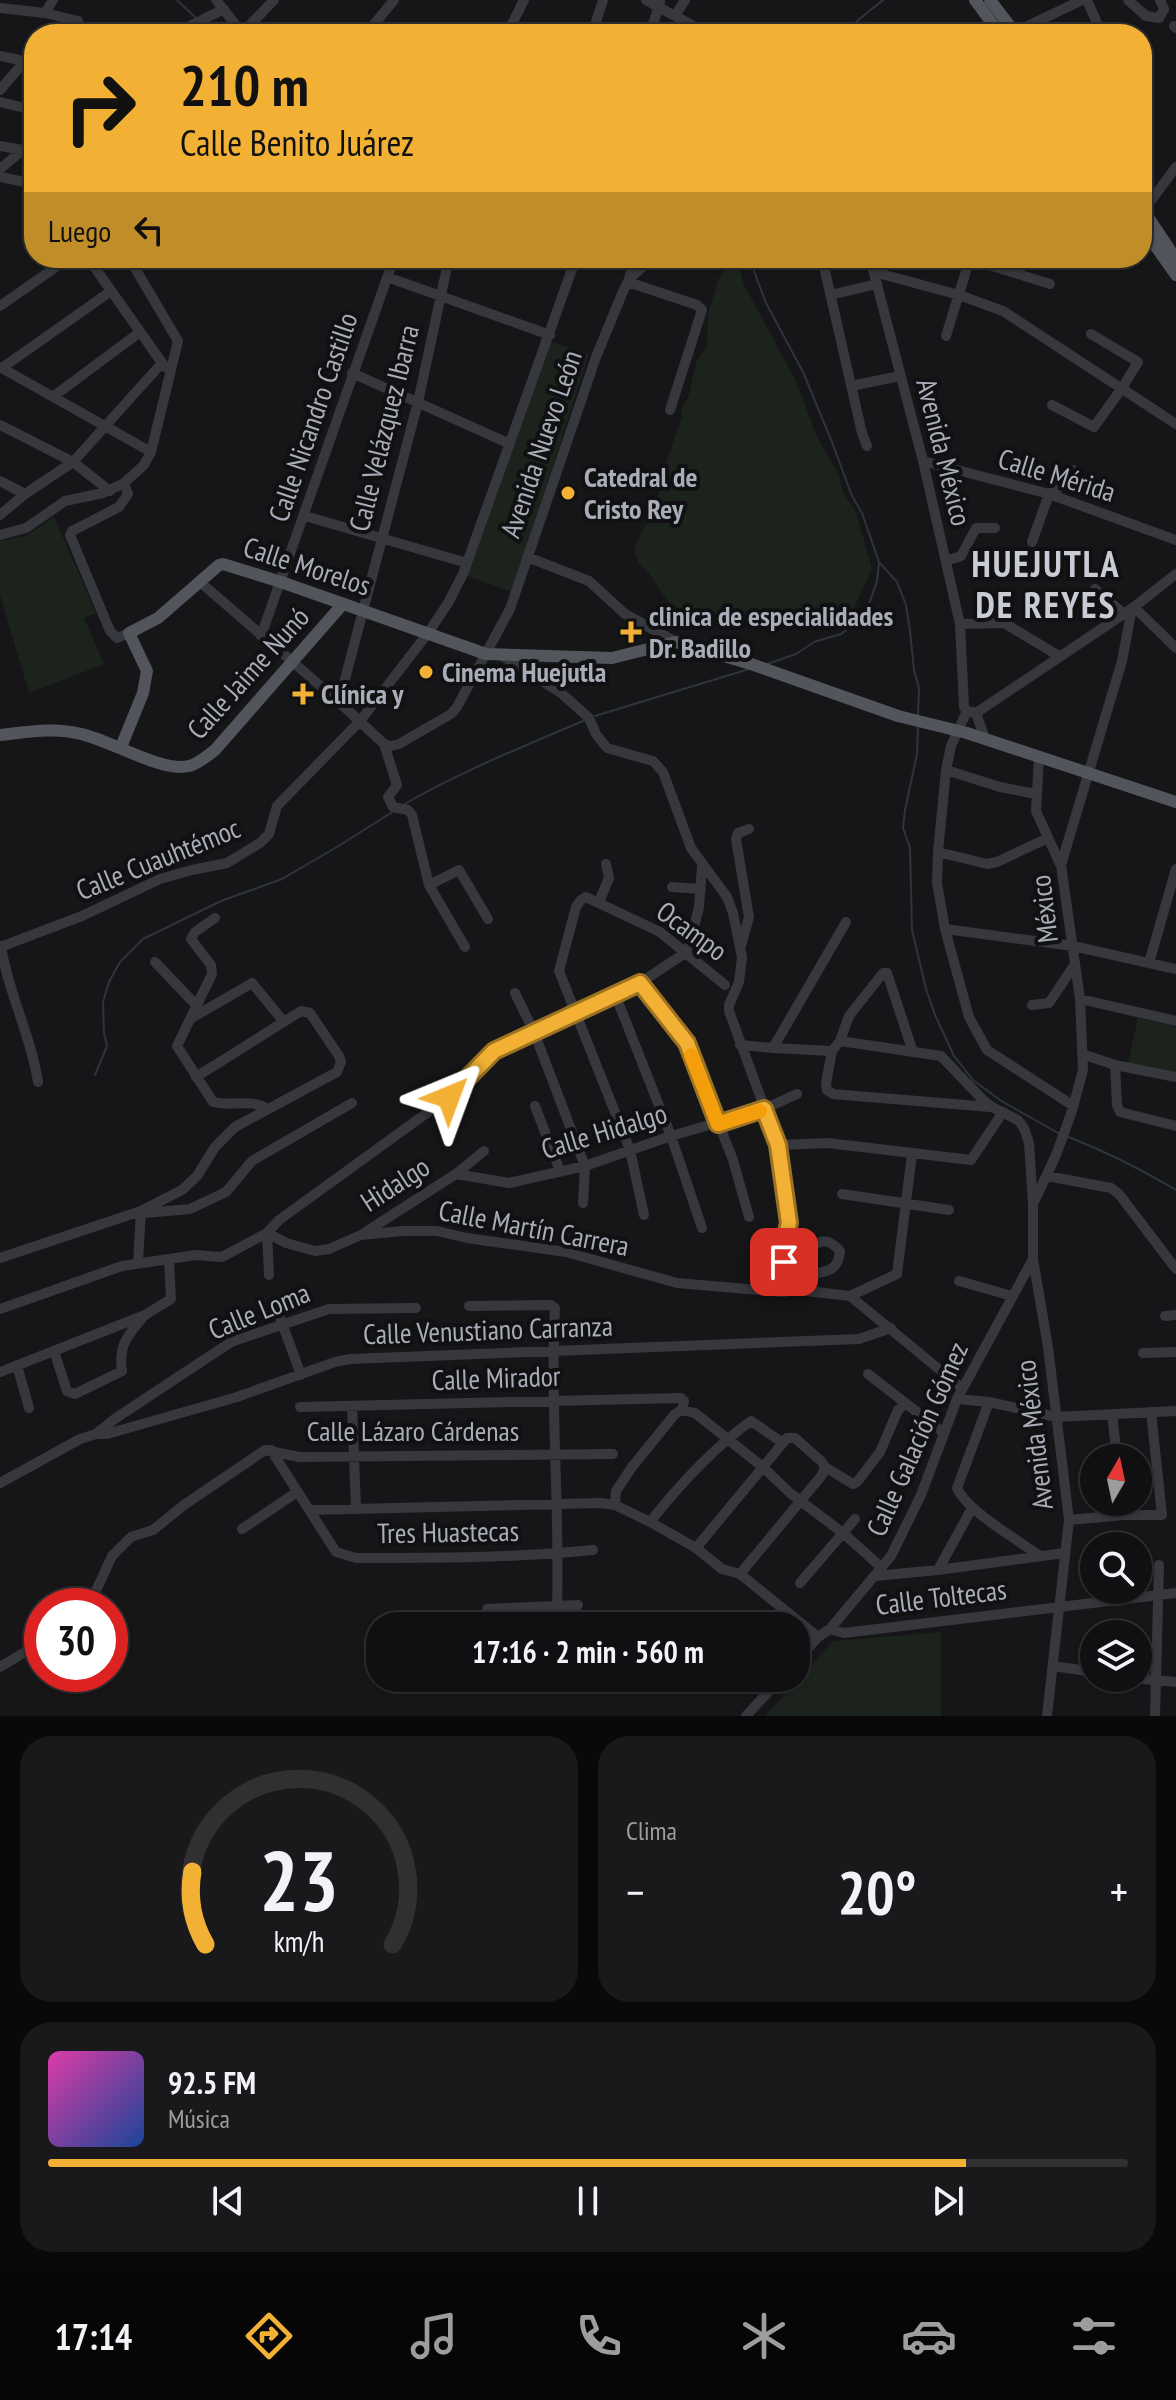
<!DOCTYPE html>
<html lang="es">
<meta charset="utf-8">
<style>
:root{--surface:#101012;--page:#19191b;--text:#f1f3f6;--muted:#9c9d9f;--line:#303032;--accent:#f2b134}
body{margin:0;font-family:"PT Sans Narrow",sans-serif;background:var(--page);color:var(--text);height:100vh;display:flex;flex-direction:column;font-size:30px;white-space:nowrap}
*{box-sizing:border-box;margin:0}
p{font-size:26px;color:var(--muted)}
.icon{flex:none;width:44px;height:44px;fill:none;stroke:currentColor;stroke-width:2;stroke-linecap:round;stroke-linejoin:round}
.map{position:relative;height:1716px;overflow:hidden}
.side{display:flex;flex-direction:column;gap:20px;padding:20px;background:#09090a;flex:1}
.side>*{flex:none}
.banner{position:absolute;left:24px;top:24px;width:1128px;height:244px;border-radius:32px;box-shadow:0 2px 6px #0004,0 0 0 2px var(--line);background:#f2b134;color:#111;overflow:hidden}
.needle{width:52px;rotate:9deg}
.tools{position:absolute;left:1080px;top:1444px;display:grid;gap:16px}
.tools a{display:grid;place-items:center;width:72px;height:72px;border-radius:50%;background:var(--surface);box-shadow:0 2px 6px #0004,0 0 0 2px var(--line);font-size:40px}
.speed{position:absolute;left:24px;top:1588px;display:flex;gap:16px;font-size:40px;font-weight:700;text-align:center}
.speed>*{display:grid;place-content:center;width:104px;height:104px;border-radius:50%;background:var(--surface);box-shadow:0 2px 6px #0004,0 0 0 2px var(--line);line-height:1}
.speed .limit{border:12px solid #d22;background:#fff;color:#111}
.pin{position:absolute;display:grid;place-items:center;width:68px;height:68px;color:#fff;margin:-34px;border-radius:16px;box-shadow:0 4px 12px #0006}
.me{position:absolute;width:88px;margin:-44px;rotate:44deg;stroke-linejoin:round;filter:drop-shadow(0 0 6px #0008)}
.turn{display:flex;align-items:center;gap:28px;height:168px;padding:0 24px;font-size:36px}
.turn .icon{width:104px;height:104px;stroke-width:2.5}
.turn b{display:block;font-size:56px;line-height:68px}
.then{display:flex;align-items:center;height:76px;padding:0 24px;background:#0003;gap:16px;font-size:30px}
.big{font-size:60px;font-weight:600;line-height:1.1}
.side .widget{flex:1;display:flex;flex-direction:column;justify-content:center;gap:12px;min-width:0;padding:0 28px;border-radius:32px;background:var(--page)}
.side .dial{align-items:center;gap:0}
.dial svg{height:208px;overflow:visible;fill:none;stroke:var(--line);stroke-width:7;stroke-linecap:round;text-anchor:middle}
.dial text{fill:var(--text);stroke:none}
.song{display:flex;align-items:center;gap:24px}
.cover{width:96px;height:96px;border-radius:12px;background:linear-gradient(135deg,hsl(320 70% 55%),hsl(220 70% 35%))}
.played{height:8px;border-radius:4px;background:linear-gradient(90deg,var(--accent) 85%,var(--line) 85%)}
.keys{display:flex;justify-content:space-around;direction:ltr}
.heat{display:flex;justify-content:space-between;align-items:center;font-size:44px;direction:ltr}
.side .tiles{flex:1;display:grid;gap:20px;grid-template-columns:1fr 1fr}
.widget:last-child{grid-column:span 2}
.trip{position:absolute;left:366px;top:1612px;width:444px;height:80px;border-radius:32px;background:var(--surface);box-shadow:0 2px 6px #0004,0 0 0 2px var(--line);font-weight:600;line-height:80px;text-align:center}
.tabs{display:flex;height:128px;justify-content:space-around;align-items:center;background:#060607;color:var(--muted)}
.tabs .icon{width:56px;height:56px}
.tabs .current{color:var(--accent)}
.tabs b{font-size:36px;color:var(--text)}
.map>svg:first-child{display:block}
.green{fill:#1c231d}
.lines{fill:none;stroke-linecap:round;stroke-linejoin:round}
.stream{stroke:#2c353c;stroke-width:2}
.minor{stroke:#37383d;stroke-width:10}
.major{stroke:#53555c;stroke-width:12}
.major-bridge{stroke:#53555c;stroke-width:12}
.route-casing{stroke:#9d7322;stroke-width:20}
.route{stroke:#f2b134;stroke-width:14}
.slow{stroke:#f59e0b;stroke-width:14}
.poi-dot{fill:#f2b134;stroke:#111113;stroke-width:3}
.labels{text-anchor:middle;stroke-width:8;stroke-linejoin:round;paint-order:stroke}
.street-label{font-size:28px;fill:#a8adb8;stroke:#111113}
.poi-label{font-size:28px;font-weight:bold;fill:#a8adb8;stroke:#111113;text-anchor:start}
.district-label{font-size:36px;font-weight:bold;letter-spacing:2px;fill:#c9ccd4;stroke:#111113}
</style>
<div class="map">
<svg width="1176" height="1716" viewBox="0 0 1176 1716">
<rect width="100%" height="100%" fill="#161618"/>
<path class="green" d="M726,258H738L743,283L796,381L817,437L838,473L844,494L856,512L872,569L850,616L779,628L746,620H728L703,615L671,606L648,572L639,564L634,549L657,501L661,476L682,417V407L688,398L697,360L707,347L708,313Z
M548,341L589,354L512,592L465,575Z
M54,517L96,613L84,618L104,664L29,693L0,595V541L26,536Z
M1138,1018L1176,1027V1074L1128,1063Z
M941,1632V1716H765L833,1641Z"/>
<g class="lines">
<path class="stream" d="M177,0L196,18
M203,25L210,34
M841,34L883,0
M749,258L766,303L803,372L832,442L852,496L862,513L879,562L897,582L906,605L910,631L914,670L919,688L918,715
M767,664L796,654L814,642L841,634L865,616L877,581L879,563
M595,716L749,669
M918,726L917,754L905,810L903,828L910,848L912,930L926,989L935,1015L954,1056L974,1081L1003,1102L1060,1134
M403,805C461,771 523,747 585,720
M95,1075L107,1046L104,1033L103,1002L109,982L120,962L143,939L221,901L282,879L337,847L394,811
M1066,1136C1105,1151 1141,1169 1176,1190"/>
<path class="minor" d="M216,0L243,34
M646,0L708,34
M1087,0L1102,34
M1128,0L1146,16L1159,18L1164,9L1160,0
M0,8L45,13L78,21
M45,13L53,0
M675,16L685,0
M1174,26L1176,28
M242,33L274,0
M174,34L224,9
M366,34L394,0
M507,34L524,0
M592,34L603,0
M650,34L660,2
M1011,34L1082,0
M0,56L34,63
M0,90L25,61
M0,102L34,110
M0,146L23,150
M0,169L34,141
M0,177L34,184
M1144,210L1176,167
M88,258L165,367
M635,258L628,282L697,305L702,310L670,410
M822,258L862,433L867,446
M870,258L923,461L960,624L964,707L967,711L976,713L1134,607L1176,574
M970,259L1050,284
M874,272L959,295L1003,311L1176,424
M387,277L550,335
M830,295L877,284
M0,306L69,258
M946,336L970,258
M0,367L151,452
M2,368L111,291
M352,373L510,444
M851,386L900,376
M54,396L140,332
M1052,405L1094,427L1122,388L1138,362L1091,334
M0,425L73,462L110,491
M923,461L1049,494L1176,540
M0,481L25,494
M124,483L128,494L119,507L72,531L70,535L110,631L117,638L129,633
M0,515L25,494L73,462L162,363
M305,516L467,563
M0,535L26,528L65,501L103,493L124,483L144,465L151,452L178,341L129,258
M1032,542L1049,494L1057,490L1073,470
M527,557L589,581L625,614L676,642
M946,561L961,556L976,528H995
M200,582L339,702L384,744L391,746L399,744L451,714L457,707L510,609L596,357L624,289L630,278L653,258
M1095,589L1124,614
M1134,607L1176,648
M960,624L1004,623L1059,656
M261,636L394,258
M501,655L561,693L589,718L596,734L607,748L653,761L663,772L691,848L727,897L733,913L742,957L739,982L729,1005V1011L778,1145L789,1223L782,1252L784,1262L790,1266H798C812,1249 820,1229 840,1251C837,1278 821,1267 806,1279C802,1282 800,1287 798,1290
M339,702L418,402L449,258
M967,711L951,746L946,770L938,852L937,883L945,929L969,1017L987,1050L1072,1105
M976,713L985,739
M384,744L397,785L388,797L393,807L408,810L412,815L429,885L465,947
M1039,757L1036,811L1060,864
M946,770L1000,787L1036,794
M938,852L987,864L997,862L1048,838
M429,885L459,870L488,919
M672,887L701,889
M599,902L609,878L606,864
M215,918L195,932L191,939L211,965L212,974L177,1046L213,1102C231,1107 252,1098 267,1109
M945,929L1073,946L1176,969
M1,946C8,993 31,1035 38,1082
M741,946L749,917L736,839L738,833L749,829
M0,947L82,916L160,879L192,870L227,863L260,843L269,834L277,806L360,721L428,633L448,603L463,574L576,258
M155,962L196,1005
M1149,963L1176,869
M640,983L687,1043L733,1160L749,1217
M515,993L534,1032L585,1166L583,1203
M615,994L671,1136L702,1228
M1080,999L1176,1021
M1032,1005L1049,1003L1075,964
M190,1019L252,983L284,1022
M840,1041L941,1056L983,1100L992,1107L1018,1120L1024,1128L1029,1143L1033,1204V1259L1048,1347L1069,1520L1047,1716
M740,1045L773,1048L846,922
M773,1048L832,1051
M913,1052L887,973H883L849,1016L840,1041L832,1051L826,1083L827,1090L833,1094L990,1107
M1082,1054L1115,1065L1176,1077
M1115,1065L1117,1105L1120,1112L1176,1126
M535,1106L560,1171
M778,1145L828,1143L971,1160L1003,1112
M456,1174L509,1183L585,1166L671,1136L764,1109L797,1094
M1047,1176L1111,1188L1119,1194L1176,1269
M842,1194L949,1210
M1034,1202L1056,1155L1072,1111L1083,1070L1080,999L1061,865L1122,661L1132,608
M644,1215L630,1150L559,971L576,907L581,900L586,897L660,932L725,985
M267,1233L286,1243L315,1251L329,1249L361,1235L403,1231H437L467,1238L566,1252L677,1283L782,1292L798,1290L850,1296L897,1274L912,1154
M267,1233L269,1275
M364,1233L456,1174L484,1151
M0,1258L141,1211L182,1190L197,1176L215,1147L235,1127L337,1072L341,1062L339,1056L310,1013L301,1011L196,1077
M138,1263L141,1211L144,1213L190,1209L226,1192L252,1161L352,1103
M959,1281L1012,1296
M850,1296L962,1388
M275,1304L301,1375
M469,1306L551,1305L555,1308C550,1407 560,1507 557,1607
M0,1309L122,1266L196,1255L222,1257L267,1233L279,1220L449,1097L494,1051L640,983L685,953L690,943L699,907L702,866
M1165,1316L1176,1315
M54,1351L67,1391L75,1394L122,1371C118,1345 128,1335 144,1316
M1143,1353L1176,1352
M17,1365L29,1408
M0,1372L145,1315L171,1299L169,1260
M868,1374L944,1433
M957,1399L989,1402L1056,1417L1176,1411
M989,1402L957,1488C967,1511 1018,1540 1040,1556
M352,1406L356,1508
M300,1407L681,1398L684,1401L682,1410
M682,1410L695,1413L764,1468L790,1493L843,1533L882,1568
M1112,1414L1117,1458
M96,1434L116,1418L231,1342L329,1309L416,1308
M271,1450L336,1552L356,1558C435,1558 515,1558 593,1550
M0,1483L80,1439L96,1434H107L237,1397L335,1362L350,1359L859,1339L891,1328
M615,1505L616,1491L632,1467L675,1414L682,1410
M311,1510L600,1503L615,1505L650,1522L696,1548L722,1569L740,1574L818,1637
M1069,1520L1124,1515H1162L1151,1412
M650,1522C680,1484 712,1449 751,1421L783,1443
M242,1529L297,1492
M696,1548L787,1438H795L822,1462L825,1467L853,1484L857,1482L880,1452L898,1410L905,1404
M938,1570L972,1508
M740,1574L822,1475L825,1467
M875,1576L938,1570L1065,1553
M800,1583L855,1519
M89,1606L112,1556L131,1537L153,1530L184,1505L265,1450L299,1457L613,1454
M487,1609L578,1605
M830,1629L844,1633L1176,1593
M796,1661L818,1637L830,1629L891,1556L921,1495L957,1399L1033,1259
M1053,1666L1094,1672
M0,1667L42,1642
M1132,1678L1176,1682
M746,1716L781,1678
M1155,1716L1159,1565"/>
<path class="major" d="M975,0L1000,34
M1142,208L1176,259
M1142,227L1176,275
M967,733L1176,802
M0,735C28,732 54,727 81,734C110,740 162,773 189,766C198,764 207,756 215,750L342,605
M121,747L143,693L147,671L129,633L158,618L219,565L223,564L281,582L486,654L612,658L676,642L751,664L898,716"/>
<path class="major-bridge" d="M990,0L1016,34
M898,716L967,733"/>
</g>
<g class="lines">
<g class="route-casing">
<path id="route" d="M449,1097L494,1051L640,983L687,1043L718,1124L764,1109L778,1145L789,1223L782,1252L784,1262"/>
</g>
<use href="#route" class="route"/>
<path class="slow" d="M691,1055L718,1124L760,1111"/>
</g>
<g class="poi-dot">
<circle cx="568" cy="493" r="8"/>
<path d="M627 620h8v8h8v8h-8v8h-8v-8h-8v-8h8z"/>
<circle cx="426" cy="672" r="8"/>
<path d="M299 682h8v8h8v8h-8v8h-8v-8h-8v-8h8z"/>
</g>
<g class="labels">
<g class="street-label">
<text transform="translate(313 417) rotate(-71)" y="10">Calle Nicandro Castillo</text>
<text transform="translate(384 428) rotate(-76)" y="10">Calle Velázquez Ibarra</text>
<text transform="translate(541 444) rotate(-71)" y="10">Avenida Nuevo León</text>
<text transform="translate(944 452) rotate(76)" y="10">Avenida México</text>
<text transform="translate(1057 475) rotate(17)" y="10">Calle Mérida</text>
<text transform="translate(307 566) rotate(18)" y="10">Calle Morelos</text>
<text transform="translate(248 673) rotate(-48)" y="10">Calle Jaime Nunó</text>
<text transform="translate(158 859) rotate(-22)" y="10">Calle Cuauhtémoc</text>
<text transform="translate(1044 909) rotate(-97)" y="10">México</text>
<text transform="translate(692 931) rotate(36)" y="10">Ocampo</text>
<text transform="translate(604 1131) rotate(-17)" y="10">Calle Hidalgo</text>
<text transform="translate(395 1184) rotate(-33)" y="10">Hidalgo</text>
<text transform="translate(534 1228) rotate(11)" y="10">Calle Martín Carrera</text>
<text transform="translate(259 1311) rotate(-22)" y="10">Calle Loma</text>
<text transform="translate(488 1330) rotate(-2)" y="10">Calle Venustiano Carranza</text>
<text transform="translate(496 1378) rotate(-2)" y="10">Calle Mirador</text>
<text x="413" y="1441">Calle Lázaro Cárdenas</text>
<text transform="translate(1034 1435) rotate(-97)" y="10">Avenida México</text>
<text transform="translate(917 1439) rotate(-66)" y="10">Calle Galación Gómez</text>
<text transform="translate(448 1532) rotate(-1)" y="10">Tres Huastecas</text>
<text transform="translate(941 1597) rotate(-7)" y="10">Calle Toltecas</text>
</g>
<g class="poi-label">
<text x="584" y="487">Catedral de<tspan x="584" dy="32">Cristo Rey</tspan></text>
<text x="649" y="626">clinica de especialidades<tspan x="649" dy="32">Dr. Badillo</tspan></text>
<text x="442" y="682">Cinema Huejutla</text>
<text x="321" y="704">Clínica y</text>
</g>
<g class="district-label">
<text x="1046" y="577">HUEJUTLA<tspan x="1046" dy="41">DE REYES</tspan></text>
</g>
</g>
</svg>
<div class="tools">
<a><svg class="needle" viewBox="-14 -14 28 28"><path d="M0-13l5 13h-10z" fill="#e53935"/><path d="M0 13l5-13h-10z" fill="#9c9d9f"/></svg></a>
<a><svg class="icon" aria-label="search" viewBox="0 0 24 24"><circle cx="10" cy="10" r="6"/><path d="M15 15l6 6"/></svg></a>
<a><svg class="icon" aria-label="layers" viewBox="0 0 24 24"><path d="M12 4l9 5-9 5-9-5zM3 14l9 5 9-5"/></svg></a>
</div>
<div class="speed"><div class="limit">30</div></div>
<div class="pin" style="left:784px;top:1262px;background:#d93025"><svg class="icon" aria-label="arrive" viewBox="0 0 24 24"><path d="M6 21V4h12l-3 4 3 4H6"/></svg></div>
<svg class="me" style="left:449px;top:1097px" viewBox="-20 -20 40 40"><path d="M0-17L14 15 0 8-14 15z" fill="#f2b134" stroke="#fff" stroke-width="4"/></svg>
<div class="trip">17:16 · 2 min · 560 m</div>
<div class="banner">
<div class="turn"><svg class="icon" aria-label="right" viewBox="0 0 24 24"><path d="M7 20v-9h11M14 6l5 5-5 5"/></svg><div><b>210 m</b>Calle Benito Juárez</div></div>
<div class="then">Luego<svg class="icon" aria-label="left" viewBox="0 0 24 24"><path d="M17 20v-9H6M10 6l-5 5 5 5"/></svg></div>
</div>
</div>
<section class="side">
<div class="tiles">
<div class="widget dial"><svg viewBox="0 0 100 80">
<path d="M14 69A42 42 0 1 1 86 69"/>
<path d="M14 69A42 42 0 0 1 9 41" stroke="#f2b134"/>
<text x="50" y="56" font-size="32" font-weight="700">23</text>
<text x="50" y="72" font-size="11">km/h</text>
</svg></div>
<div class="widget"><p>Clima</p>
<div class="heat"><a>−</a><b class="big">20°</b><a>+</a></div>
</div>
<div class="widget">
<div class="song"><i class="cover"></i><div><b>92.5 FM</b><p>Música</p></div></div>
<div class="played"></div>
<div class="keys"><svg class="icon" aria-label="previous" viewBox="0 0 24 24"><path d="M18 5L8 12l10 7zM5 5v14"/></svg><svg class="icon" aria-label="pause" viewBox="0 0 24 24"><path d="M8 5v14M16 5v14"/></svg><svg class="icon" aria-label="next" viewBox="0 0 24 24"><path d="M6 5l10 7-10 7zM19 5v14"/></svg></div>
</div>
</div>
</section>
<nav class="tabs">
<b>17:14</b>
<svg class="icon current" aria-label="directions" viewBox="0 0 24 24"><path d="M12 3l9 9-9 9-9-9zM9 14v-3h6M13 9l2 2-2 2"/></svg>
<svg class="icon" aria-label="music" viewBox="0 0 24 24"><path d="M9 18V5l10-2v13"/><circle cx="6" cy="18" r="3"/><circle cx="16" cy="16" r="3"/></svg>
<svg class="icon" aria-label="phone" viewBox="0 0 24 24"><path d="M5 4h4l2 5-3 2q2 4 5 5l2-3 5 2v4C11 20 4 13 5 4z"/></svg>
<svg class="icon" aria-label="climate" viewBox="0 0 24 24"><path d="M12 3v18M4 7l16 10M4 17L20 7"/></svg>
<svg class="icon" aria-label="car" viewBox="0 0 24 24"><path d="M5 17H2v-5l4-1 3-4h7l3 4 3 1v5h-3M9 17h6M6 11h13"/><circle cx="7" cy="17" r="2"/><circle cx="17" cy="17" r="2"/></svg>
<svg class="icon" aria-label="filters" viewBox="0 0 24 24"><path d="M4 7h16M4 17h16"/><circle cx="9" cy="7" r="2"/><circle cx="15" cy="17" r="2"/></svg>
</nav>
